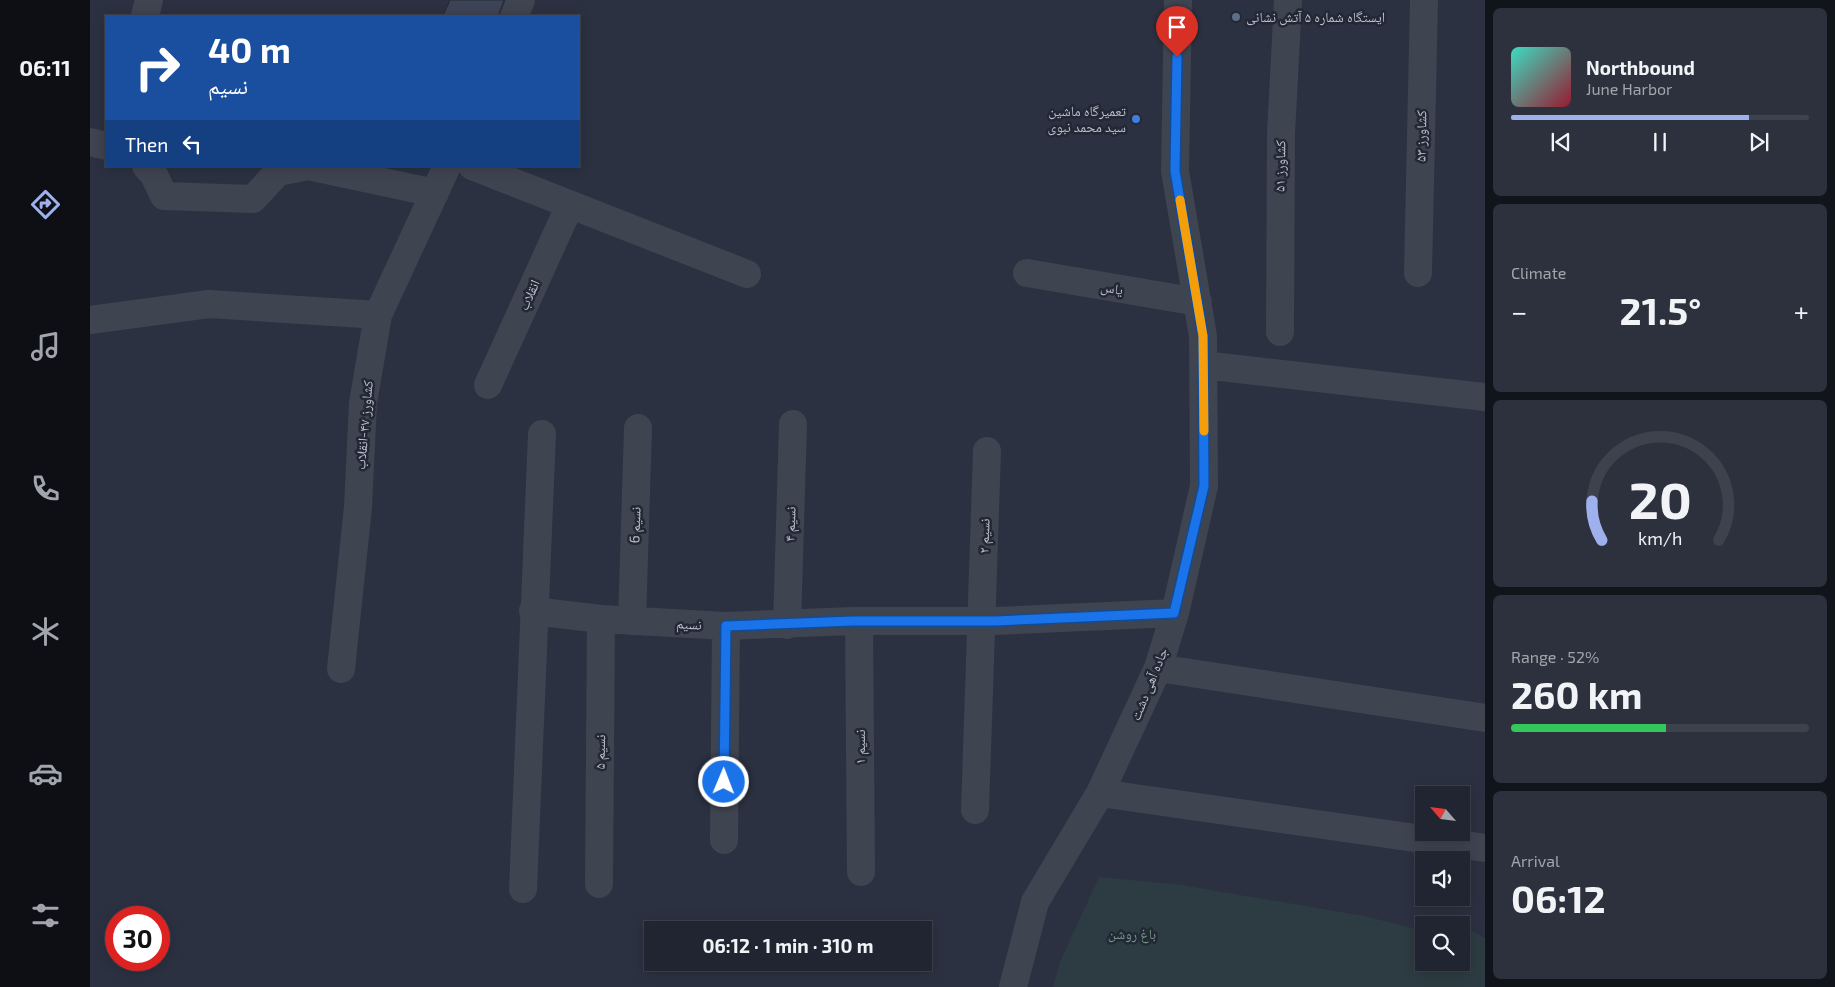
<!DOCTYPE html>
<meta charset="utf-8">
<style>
:root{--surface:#202531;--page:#2d313d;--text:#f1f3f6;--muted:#a2a5ab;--line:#3d424d;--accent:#9fb1ed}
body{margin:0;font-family:"Exo 2","Noto Naskh Arabic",sans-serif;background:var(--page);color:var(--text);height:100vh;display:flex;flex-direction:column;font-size:19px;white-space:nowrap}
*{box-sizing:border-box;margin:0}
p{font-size:16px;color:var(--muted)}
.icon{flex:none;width:28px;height:28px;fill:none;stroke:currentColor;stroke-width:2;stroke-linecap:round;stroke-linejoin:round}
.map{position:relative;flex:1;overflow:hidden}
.sheet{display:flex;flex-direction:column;gap:8px;padding:8px;background:#12141b;width:350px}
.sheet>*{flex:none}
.banner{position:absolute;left:15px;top:15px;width:475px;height:152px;border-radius:0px;box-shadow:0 2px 12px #0003,0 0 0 1px var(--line);background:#1a4fa0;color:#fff;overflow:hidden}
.needle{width:32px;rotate:298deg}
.buttons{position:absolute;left:1325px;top:786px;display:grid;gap:10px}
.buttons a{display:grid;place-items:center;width:55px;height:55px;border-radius:0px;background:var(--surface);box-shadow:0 2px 12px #0003,0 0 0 1px var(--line);font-size:25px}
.speed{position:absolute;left:15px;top:906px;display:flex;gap:10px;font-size:25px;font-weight:700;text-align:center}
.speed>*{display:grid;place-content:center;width:65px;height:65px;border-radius:50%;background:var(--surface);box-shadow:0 2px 12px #0003,0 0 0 1px var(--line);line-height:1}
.speed .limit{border:8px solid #d22;background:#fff;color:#111}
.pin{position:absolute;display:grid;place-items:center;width:42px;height:42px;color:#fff;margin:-51px -21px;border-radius:50% 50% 50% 0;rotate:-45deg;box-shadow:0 0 5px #0007}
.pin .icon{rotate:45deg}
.me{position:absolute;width:55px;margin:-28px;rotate:1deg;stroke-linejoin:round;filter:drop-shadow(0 0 4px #0008)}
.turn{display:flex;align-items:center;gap:18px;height:105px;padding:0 20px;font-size:22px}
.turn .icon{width:65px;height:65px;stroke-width:2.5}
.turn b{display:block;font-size:35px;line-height:42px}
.then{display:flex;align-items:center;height:48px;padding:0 20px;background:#0003;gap:10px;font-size:19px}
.big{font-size:38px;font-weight:700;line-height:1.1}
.sheet .card{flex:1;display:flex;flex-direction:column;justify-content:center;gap:8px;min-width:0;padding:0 18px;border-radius:8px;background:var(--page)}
.sheet .dial{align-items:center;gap:0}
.dial svg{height:130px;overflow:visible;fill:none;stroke:var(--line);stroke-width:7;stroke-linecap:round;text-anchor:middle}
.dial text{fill:var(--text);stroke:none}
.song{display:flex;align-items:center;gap:15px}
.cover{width:60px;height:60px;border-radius:8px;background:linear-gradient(135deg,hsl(170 70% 55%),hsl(350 70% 35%))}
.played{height:5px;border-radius:2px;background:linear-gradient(90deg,var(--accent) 80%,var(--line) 80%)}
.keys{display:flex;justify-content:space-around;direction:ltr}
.heat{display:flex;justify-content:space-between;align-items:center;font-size:28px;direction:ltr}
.charge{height:8px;border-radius:4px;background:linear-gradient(90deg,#34c759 52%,var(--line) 0)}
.trip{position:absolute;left:554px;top:921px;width:288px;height:50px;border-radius:0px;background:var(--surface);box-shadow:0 2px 12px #0003,0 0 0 1px var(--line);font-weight:700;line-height:50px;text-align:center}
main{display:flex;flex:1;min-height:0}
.tabs{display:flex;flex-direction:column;width:90px;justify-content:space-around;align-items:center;background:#0d0f14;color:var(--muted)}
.tabs .icon{width:35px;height:35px}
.tabs .active{color:var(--accent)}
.tabs b{font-size:22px;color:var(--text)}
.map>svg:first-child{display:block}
.green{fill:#2d3c42}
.building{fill:#3d4456;stroke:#252a38}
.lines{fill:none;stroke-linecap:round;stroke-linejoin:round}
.minor{stroke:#3f4451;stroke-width:28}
.route-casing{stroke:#114b97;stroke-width:12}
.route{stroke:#1a73e8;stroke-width:9}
.slow{stroke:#f59e0b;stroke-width:9}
.service-dot{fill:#5c6f8a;stroke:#232836;stroke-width:2}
.shop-dot{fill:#3f7fe0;stroke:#232836;stroke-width:2}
.labels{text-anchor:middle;stroke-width:5;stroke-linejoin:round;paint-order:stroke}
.poi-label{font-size:14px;fill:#bcbfcb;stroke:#232836;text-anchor:start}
.street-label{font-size:14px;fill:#bcbfcb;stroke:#232836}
.park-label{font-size:14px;fill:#769983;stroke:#232836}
</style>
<main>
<nav class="tabs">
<b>06:11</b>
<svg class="icon active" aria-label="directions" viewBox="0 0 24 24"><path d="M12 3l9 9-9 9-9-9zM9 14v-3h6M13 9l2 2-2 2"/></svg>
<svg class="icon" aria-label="music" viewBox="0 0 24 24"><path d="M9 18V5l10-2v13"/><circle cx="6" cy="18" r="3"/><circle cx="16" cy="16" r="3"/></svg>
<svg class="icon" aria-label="phone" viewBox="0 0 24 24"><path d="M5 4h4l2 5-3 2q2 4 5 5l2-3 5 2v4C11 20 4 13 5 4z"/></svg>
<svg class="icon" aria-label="climate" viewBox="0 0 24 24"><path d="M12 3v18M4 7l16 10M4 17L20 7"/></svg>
<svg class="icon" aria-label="car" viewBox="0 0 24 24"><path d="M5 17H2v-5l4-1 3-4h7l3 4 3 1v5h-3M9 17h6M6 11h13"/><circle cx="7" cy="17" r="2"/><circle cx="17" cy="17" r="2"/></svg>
<svg class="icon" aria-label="filters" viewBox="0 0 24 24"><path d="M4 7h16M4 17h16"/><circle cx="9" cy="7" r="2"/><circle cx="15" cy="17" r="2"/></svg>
</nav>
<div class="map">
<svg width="1395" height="987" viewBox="0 0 1395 987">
<rect width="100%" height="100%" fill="#2b3141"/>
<path class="green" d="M1009,877L1091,885L1274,916L1334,931V962H1371V925L1395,938V987H963L970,962Z"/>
<path class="building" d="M360,0H414L408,16H353Z"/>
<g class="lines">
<path class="minor" d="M55,16L59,0
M424,16L431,0
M0,142L16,146
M56,166L64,175L74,196L163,199L188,172L218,166L345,193
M382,166L657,274
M937,273L1108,302
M1328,273L1334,0
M0,320L119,304L288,315
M1190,332L1191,134L1198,0
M1113,365L1395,397
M398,385L480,205
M443,611L511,619L636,626L763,621H906L1085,613
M542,621L548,428
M769,621L771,872
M697,625L703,424
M1068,668L1395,718
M251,669L268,507L273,403L288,315L357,166
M1010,793L1395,848
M885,810L897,451
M634,840L636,626
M509,884L511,619
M433,889L452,434
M923,987L945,902L1010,793L1068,668L1085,613L1114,486L1113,336L1085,171L1088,0"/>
</g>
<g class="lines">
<g class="route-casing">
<path id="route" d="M634,782L636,626L763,621H906L1084,613L1114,486L1113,336L1085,171L1087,57"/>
</g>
<use href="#route" class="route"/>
<path class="slow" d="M1090,200L1113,336L1114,431"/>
</g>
<circle class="service-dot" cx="1146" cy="17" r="5"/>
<circle class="shop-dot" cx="1046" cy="119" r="5"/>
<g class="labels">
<g class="poi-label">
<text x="1156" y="22">ایستگاه شماره ۵ آتش نشانی</text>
<text x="1036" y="116" text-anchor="end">تعمیرگاه ماشین<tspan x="1036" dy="16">سید محمد نبوی</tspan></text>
</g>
<g class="street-label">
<text transform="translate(1331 136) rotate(-89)" y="5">کشاورز ۵۳</text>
<text transform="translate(1190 166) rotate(-89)" y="5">کشاورز ۵۱</text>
<text transform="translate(1022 288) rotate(10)" y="5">یاس</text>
<text transform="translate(439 295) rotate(-66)" y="5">انقلاب</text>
<text transform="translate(274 425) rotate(-85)" y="5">کشاورز ۴۷-انقلاب</text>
<text transform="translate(700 524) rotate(-88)" y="5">نسیم ۴</text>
<text transform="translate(545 525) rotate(-88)" y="5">نسیم 6</text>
<text transform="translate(894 536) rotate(-88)" y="5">نسیم ۲</text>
<text transform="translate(599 624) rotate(3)" y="5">نسیم</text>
<text transform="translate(1059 684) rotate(-68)" y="5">جاده آهی دشت</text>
<text transform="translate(770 747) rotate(-90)" y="5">نسیم ۱</text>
<text transform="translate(510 752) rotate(-89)" y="5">نسیم ۵</text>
</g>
<g class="park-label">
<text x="1042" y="939">باغ روشن</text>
</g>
</g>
</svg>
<div class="buttons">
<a><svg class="needle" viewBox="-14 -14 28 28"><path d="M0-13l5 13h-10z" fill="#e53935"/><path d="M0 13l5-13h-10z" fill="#a2a5ab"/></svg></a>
<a><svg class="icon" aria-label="sound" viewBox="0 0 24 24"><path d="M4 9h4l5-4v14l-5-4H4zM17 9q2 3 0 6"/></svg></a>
<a><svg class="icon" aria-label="search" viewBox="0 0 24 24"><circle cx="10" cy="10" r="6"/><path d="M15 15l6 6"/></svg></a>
</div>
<div class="speed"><div class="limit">30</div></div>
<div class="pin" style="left:1087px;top:57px;background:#d93025"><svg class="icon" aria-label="arrive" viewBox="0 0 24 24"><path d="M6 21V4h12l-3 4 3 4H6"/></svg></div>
<svg class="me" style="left:634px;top:782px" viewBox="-20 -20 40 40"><circle r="17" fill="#1a73e8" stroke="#fff" stroke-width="3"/><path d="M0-11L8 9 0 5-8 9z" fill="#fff"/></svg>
<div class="trip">06:12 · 1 min · 310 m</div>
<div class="banner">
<div class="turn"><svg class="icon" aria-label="right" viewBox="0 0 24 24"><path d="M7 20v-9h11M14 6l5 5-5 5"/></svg><div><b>40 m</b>نسیم</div></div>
<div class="then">Then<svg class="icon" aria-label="left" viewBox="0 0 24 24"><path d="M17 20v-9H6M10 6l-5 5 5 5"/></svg></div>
</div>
</div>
<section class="sheet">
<div class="card">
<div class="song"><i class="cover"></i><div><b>Northbound</b><p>June Harbor</p></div></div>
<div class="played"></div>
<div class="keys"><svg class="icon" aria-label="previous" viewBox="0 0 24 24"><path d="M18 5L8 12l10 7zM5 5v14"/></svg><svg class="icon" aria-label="pause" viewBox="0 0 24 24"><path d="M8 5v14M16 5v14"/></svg><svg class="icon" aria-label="next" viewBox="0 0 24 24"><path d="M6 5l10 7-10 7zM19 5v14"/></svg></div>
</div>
<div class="card"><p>Climate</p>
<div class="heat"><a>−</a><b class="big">21.5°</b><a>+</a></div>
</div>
<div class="card dial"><svg viewBox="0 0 100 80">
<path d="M14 69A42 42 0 1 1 86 69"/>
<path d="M14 69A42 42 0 0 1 8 45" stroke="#9fb1ed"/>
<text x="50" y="56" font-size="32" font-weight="700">20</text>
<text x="50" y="72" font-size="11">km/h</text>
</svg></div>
<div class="card"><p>Range · 52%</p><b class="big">260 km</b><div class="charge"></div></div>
<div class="card"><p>Arrival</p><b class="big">06:12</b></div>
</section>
</main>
